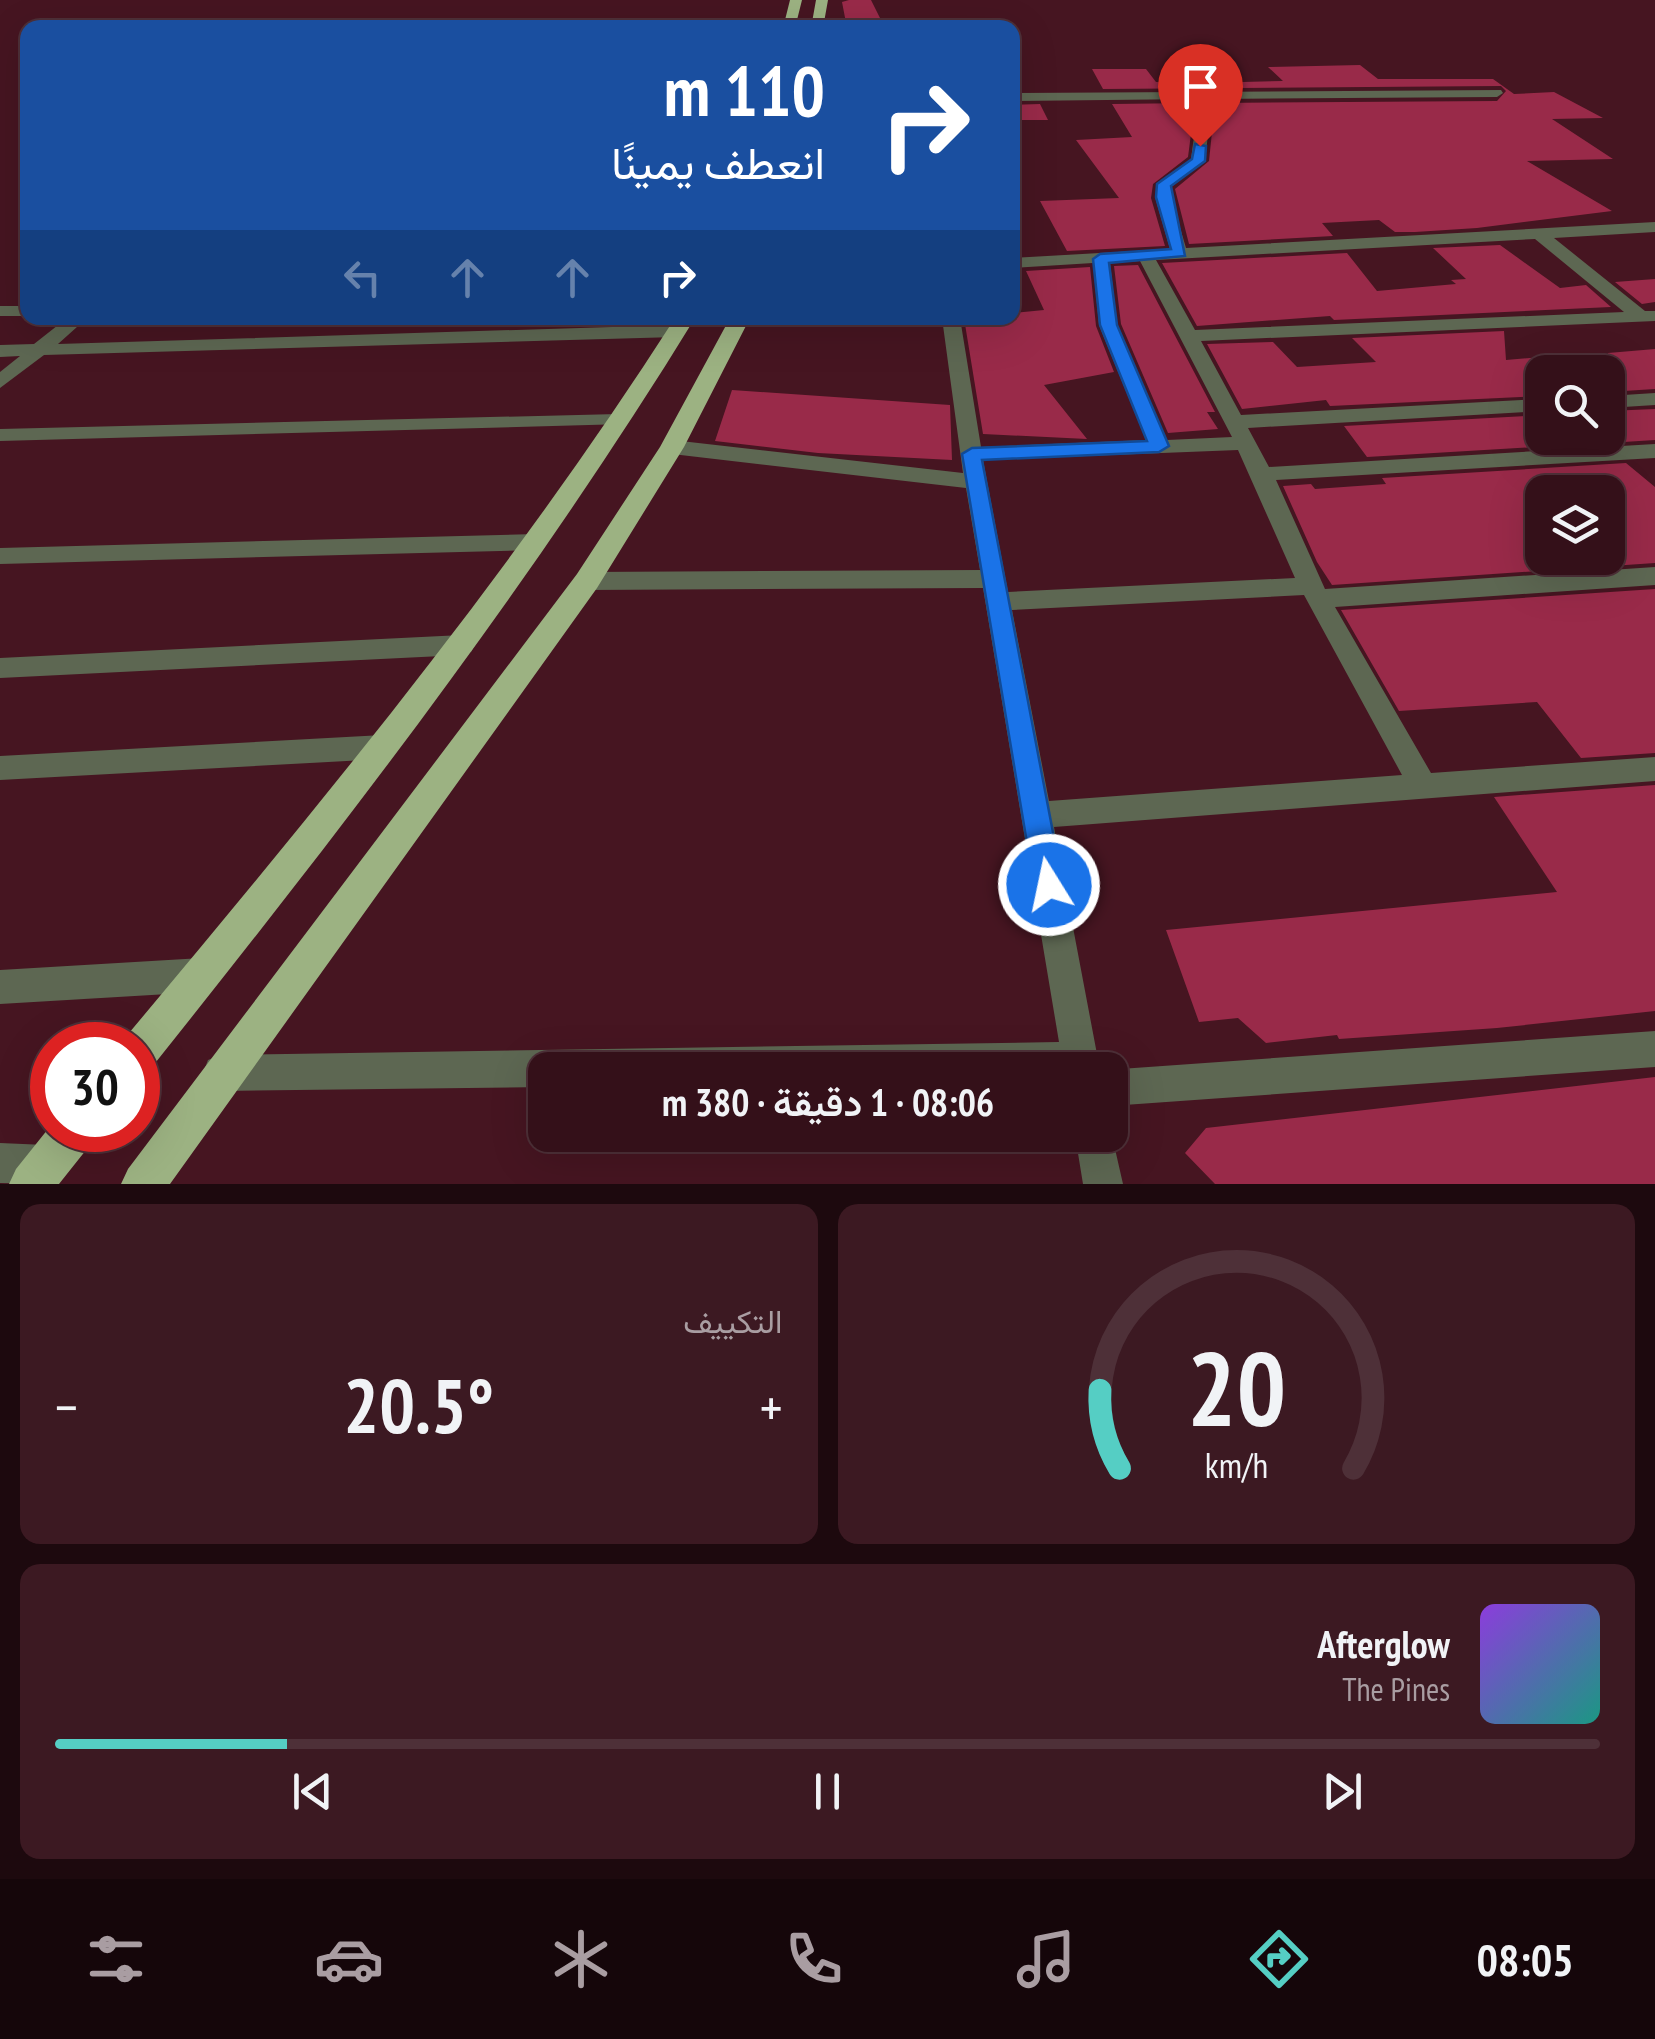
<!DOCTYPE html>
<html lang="ar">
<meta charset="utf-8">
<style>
:root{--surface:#341019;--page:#3c1922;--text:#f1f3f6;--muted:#a99da2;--line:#4e3038;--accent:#55cec4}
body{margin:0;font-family:"PT Sans Narrow",Vazirmatn,sans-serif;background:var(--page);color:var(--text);direction:rtl;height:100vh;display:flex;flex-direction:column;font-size:38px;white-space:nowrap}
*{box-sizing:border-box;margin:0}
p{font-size:32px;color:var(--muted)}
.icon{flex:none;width:55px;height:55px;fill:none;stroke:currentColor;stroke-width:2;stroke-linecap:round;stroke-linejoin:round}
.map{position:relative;height:1184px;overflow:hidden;direction:ltr}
.panel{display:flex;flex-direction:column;gap:20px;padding:20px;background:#1d090e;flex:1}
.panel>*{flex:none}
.hud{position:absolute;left:20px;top:20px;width:1000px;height:305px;border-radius:20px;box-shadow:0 10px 40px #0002,0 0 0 2px var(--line);direction:rtl;background:#1a4fa0;color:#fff;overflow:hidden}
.fabs{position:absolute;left:1525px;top:355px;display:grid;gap:20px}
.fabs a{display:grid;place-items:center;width:100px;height:100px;border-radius:20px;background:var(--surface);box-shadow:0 10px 40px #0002,0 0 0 2px var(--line);font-size:50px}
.speed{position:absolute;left:30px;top:1022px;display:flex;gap:20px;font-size:50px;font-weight:700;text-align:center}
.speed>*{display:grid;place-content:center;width:130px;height:130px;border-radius:50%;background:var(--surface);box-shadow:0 10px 40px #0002,0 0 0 2px var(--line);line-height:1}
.speed .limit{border:15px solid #d22;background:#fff;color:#111}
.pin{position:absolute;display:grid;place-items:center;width:85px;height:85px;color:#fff;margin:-102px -42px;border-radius:50% 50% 50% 0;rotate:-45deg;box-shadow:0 0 10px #0007}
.pin .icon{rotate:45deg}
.me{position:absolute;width:110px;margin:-55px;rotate:350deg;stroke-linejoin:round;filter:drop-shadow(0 0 8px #0008)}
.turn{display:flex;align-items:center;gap:35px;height:210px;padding:0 30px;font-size:45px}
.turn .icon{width:130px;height:130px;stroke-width:2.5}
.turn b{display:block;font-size:70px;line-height:85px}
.lanes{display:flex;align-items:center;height:95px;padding:0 30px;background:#0003;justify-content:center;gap:50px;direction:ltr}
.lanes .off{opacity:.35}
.big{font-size:75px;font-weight:600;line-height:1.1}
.panel .card{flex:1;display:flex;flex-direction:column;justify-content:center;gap:15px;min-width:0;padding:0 35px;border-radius:20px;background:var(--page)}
.panel .dial{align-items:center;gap:0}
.dial svg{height:260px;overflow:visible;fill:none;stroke:var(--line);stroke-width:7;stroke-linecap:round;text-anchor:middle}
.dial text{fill:var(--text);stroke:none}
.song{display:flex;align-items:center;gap:30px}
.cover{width:120px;height:120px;border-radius:15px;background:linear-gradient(135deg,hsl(270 70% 55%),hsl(170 70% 35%))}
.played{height:10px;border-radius:5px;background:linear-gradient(90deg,var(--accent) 15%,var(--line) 15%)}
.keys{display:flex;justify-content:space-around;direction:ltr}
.heat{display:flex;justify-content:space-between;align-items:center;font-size:55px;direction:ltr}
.panel .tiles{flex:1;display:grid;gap:20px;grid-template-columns:1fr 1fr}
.card:last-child{grid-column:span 2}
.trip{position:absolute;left:528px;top:1052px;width:600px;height:100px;border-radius:20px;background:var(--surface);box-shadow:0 10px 40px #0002,0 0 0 2px var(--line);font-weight:600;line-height:100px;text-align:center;direction:rtl}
.menu{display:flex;height:160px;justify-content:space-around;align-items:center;background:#15060a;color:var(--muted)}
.menu .icon{width:70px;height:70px}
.menu .active{color:var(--accent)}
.menu b{font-size:45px;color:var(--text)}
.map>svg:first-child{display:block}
.building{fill:#992a49;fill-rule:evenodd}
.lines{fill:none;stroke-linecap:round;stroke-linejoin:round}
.minor{fill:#5d6752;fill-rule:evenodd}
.trunk{fill:#9cb282;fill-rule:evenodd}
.route{fill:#1a73e8;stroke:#114b97;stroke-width:2.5}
</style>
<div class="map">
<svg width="1655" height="1184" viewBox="0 0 1655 1184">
<rect width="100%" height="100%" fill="#461521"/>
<path class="building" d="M849,0H871L885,28H847L842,2Z
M1360,65L1378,79H1493L1514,94L1554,92L1603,118L1552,119L1613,159L1527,161L1612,211L1477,228L1415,232H1395L1379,220L1322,223L1333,236L1189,244L1175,189L1209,161L1215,103L1497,101L1506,91L1501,86L1103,89L1092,69H1146L1156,82L1202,83L1283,81L1268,67Z
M1195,103L1188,157L1153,184L1151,198L1165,246L1067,251L1040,201L1119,198L1076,140L1132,137L1112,104Z
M1040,104L1048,120H1012V105Z
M1500,245L1560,288L1586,285L1611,307L1334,320L1330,316L1197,326L1162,263L1347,253L1377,291L1456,284L1451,280L1466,279L1433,248Z
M1138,265L1215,412H1207L1218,429L1168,433L1121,324L1114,266Z
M1090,267L1096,326L1114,372L1044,385L1087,439L983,434L964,318H1012V313L1044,310L1026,271Z
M1655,279V302L1642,304L1615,282Z
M1504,331L1506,360L1542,357V396L1330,406L1326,400L1242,409L1207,344L1273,342L1297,367L1376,362L1352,338Z
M1655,349V389L1608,392V353Z
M732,390L950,405L952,460L818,453L715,441Z
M1655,409V440L1608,443V411Z
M1542,415V438H1596L1603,443L1367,457L1344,426Z
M1626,463L1655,487V563L1332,585L1317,562L1283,486L1311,484L1315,489L1386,484L1382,478ZM1542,492H1608V558H1542Z
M1655,589V753L1581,758L1537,702L1399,711L1341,610Z
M1655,785V1011L1497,1028L1339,1039L1337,1035L1266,1043L1238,1018L1199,1022L1166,930L1557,892L1494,797Z
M1655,1077V1184H1215L1185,1153L1206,1128Z"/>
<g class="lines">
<path class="minor" d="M1501,90L1503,93L1497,97L1212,99L1205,161L1171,187V197L1186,248L1655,222V232L1554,238L1645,311H1655V321L1201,341L1241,415L1542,399V411L1248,428L1269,467L1655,444V458L1276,480L1325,589L1655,567V585L1335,607L1431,773L1655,757V781L1054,827L1100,1070H545V1087L221,1091L208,1086L203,1073L208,1060L221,1055L1059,1042L983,588L587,590L575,581L587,572L980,570L966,488L672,454L661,447L672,440L963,473L942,318H960L981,447L1146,440L1099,325L1093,263L1012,268V258L1170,249L1155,197L1157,185L1191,159L1199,99L1012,101V93ZM1535,239L1624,312L1195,330L1156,260ZM1140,261L1232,437L1167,440L1117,325L1110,263ZM1238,450L1295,578L1008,592L983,460ZM1304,595L1402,775L1049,801L1012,610Z
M0,306H28V316H0Z
M67,318H87L58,344L676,325L685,331L676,337L44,355L0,388V372L20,356L0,357V345L34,344Z
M1655,393V405L1608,408V396Z
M618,414L625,416L628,420L625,424L0,441V429Z
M536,534L548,542L536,550L0,564V548Z
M462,635L471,638L475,645L471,652L462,655L0,678V658Z
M383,735L393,739L397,747L393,755L383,759L0,780V756Z
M202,958L214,963L219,975L214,987L202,992L0,1004V970Z
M1655,1031V1067L1110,1106V1070H1106Z
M1110,1127L1123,1184H1083L1075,1135H1110Z
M0,1143L46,1145L60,1151L66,1165L60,1179L48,1184L0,1183Z"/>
<path class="trunk" d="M790,0H802L795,28H783Z
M816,0H828L823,28H811Z
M675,318H695C533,582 345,825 152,1067L138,1073V1045H121L124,1039C319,806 511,574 675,318Z
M730,318H750L684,447L597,588L170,1184H121L128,1169L577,574L660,447Z
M52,1124V1130H96L90,1145L59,1184H9L16,1169Z"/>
</g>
<path class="route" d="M1195,144L1206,146L1205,161L1171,186L1185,256L1109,263L1117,325L1169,446L1159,452L982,460L1063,885L1059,895L1049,899L1038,895L1034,885L962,454L972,448L1147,441L1100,325L1093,259L1100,254L1171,249L1156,197L1157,184L1192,159Z"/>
</svg>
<div class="fabs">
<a><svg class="icon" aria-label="search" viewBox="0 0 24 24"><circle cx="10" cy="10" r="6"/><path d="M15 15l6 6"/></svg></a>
<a><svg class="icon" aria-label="layers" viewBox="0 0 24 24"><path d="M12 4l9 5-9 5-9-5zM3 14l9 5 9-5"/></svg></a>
</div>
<div class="speed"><div class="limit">30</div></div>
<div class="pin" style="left:1200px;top:146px;background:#d93025"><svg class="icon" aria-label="arrive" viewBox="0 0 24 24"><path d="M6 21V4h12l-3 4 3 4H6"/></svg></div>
<svg class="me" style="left:1049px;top:885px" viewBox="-20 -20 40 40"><circle r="17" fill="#1a73e8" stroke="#fff" stroke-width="3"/><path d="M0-11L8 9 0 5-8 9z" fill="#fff"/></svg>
<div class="trip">08:06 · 1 دقيقة · 380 m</div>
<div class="hud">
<div class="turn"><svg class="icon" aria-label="right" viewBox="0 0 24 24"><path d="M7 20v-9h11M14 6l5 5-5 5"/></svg><div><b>110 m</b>انعطف يمينًا</div></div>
<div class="lanes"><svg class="icon off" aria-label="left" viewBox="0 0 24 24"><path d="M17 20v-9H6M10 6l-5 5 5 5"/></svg><svg class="icon off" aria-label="ahead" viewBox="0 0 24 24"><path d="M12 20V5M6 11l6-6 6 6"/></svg><svg class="icon off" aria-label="ahead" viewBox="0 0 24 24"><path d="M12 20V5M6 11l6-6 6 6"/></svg><svg class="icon" aria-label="right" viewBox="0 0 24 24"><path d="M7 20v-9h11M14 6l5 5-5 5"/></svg></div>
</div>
</div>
<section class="panel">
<div class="tiles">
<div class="card dial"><svg viewBox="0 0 100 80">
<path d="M14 69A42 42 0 1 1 86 69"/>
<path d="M14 69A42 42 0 0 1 8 45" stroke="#55cec4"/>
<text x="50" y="56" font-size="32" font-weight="700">20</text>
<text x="50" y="72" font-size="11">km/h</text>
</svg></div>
<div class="card"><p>التكييف</p>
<div class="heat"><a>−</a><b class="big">20.5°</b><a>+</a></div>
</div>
<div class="card">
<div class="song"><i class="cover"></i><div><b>Afterglow</b><p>The Pines</p></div></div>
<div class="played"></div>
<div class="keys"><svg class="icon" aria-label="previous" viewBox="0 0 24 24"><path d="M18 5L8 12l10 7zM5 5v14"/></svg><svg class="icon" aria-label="pause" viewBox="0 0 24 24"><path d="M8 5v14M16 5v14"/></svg><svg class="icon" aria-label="next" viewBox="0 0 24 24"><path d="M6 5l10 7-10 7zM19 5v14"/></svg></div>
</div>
</div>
</section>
<nav class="menu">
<b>08:05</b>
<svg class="icon active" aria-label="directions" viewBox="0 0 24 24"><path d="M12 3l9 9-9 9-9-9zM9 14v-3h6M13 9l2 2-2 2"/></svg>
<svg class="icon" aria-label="music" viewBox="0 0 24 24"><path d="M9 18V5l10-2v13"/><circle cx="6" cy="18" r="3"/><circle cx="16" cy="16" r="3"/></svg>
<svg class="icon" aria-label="phone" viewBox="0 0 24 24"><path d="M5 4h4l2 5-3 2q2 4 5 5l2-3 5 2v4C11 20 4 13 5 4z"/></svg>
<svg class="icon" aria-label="climate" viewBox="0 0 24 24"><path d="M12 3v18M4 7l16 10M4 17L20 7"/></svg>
<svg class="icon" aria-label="car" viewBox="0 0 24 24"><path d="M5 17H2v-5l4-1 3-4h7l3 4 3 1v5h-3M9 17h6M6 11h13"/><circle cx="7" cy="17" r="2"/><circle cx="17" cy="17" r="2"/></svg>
<svg class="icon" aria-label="filters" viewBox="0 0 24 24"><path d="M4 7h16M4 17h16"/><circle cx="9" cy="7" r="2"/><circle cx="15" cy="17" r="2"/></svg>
</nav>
